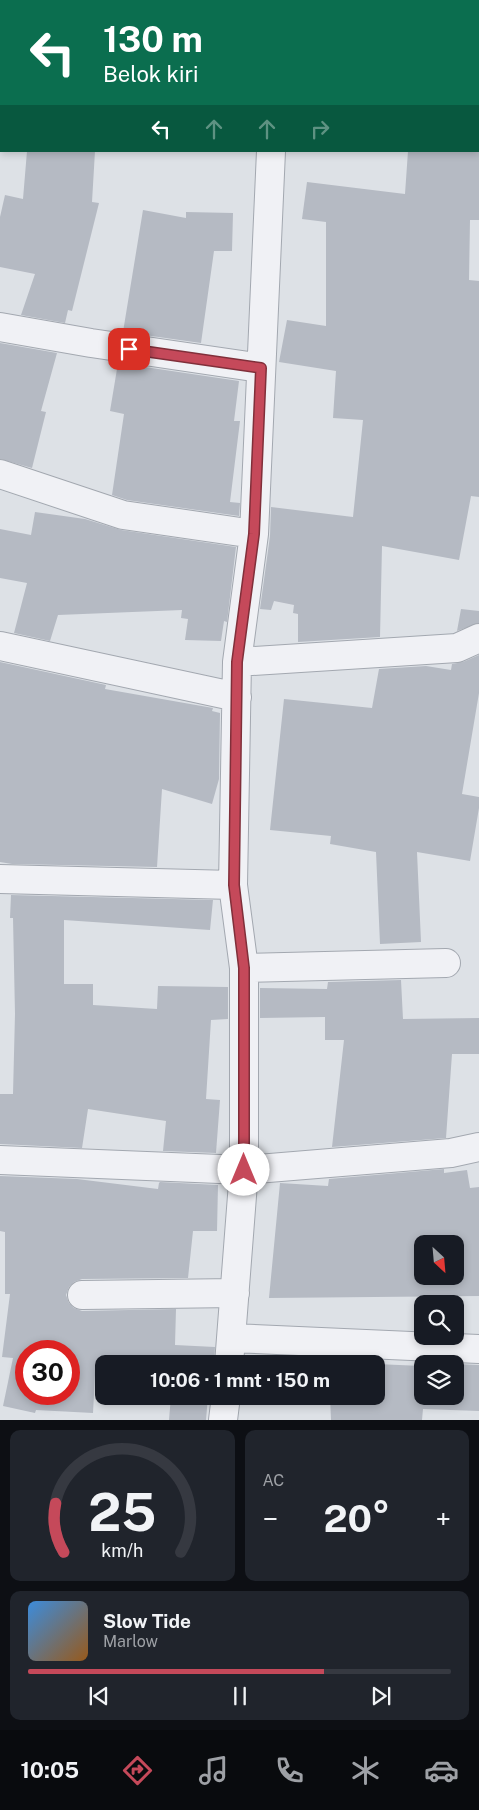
<!DOCTYPE html>
<html lang="id">
<meta charset="utf-8">
<style>
:root{--surface:#171b24;--page:#20242c;--text:#f1f3f6;--muted:#9ea1a6;--line:#363941;--accent:#c5495a}
body{margin:0;font-family:"Public Sans",sans-serif;background:var(--page);color:var(--text);height:100vh;display:flex;flex-direction:column;font-size:19px;white-space:nowrap}
*{box-sizing:border-box;margin:0}
p{font-size:16px;color:var(--muted)}
.icon{flex:none;width:28px;height:28px;fill:none;stroke:currentColor;stroke-width:2;stroke-linecap:round;stroke-linejoin:round}
.map{position:relative;height:1420px;overflow:hidden}
.side{display:flex;flex-direction:column;gap:10px;padding:10px;background:#0d0f14;flex:1}
.side>*{flex:none}
.hud{position:absolute;left:0px;top:0px;width:480px;height:152px;box-shadow:0 2px 8px #0003;background:#0b6e4f;color:#fff;overflow:hidden}
.needle{width:32px;rotate:154deg}
.fabs{position:absolute;left:414px;top:1235px;display:grid;gap:10px}
.fabs a{display:grid;place-items:center;width:50px;height:50px;border-radius:10px;background:var(--surface);box-shadow:0 2px 8px #0003;font-size:25px}
.speed{position:absolute;left:15px;top:1340px;display:flex;gap:10px;font-size:25px;font-weight:700;text-align:center}
.speed>*{display:grid;place-content:center;width:65px;height:65px;border-radius:50%;background:var(--surface);box-shadow:0 2px 8px #0003;line-height:1}
.speed .limit{border:8px solid #d22;background:#fff;color:#111}
.pin{position:absolute;display:grid;place-items:center;width:42px;height:42px;color:#fff;margin:-21px;border-radius:10px;box-shadow:0 2px 8px #0006}
.me{position:absolute;width:55px;margin:-28px;rotate:0deg;stroke-linejoin:round;filter:drop-shadow(0 0 4px #0008)}
.turn{display:flex;align-items:center;gap:18px;height:105px;padding:0 20px;font-size:22px}
.turn .icon{width:65px;height:65px;stroke-width:2.5}
.turn b{display:block;font-size:35px;line-height:42px}
.lanes{display:flex;align-items:center;height:48px;padding:0 20px;background:#0003;justify-content:center;gap:25px;direction:ltr}
.lanes .off{opacity:.35}
.big{font-size:38px;font-weight:700;line-height:1.1}
.side .tile{flex:1;display:flex;flex-direction:column;justify-content:center;gap:8px;min-width:0;padding:0 18px;border-radius:10px;background:var(--page)}
.side .dial{align-items:center;gap:0}
.dial svg{height:130px;overflow:visible;fill:none;stroke:var(--line);stroke-width:7;stroke-linecap:round;text-anchor:middle}
.dial text{fill:var(--text);stroke:none}
.song{display:flex;align-items:center;gap:15px}
.cover{width:60px;height:60px;border-radius:8px;background:linear-gradient(135deg,hsl(210 70% 55%),hsl(30 70% 35%))}
.played{height:5px;border-radius:2px;background:linear-gradient(90deg,var(--accent) 70%,var(--line) 70%)}
.keys{display:flex;justify-content:space-around;direction:ltr}
.heat{display:flex;justify-content:space-between;align-items:center;font-size:28px;direction:ltr}
.side .tiles{flex:1;display:grid;gap:10px;grid-template-columns:1fr 1fr}
.tile:last-child{grid-column:span 2}
.trip{position:absolute;left:95px;top:1355px;width:290px;height:50px;border-radius:10px;background:var(--surface);box-shadow:0 2px 8px #0003;font-weight:700;line-height:50px;text-align:center}
.dock{display:flex;height:80px;justify-content:space-around;align-items:center;background:#090b0e;color:var(--muted)}
.dock .icon{width:35px;height:35px}
.dock .current{color:var(--accent)}
.dock b{font-size:22px;color:var(--text)}
.map>svg:first-child{display:block}
.building{fill:#b5bac3;fill-rule:evenodd}
.lines{fill:none;stroke-linecap:round;stroke-linejoin:round}
.minor-casing{stroke:#a3a8b0;stroke-width:30}
.minor{stroke:#f0f1f5;stroke-width:28}
.route-casing{stroke:#802f3a;stroke-width:12}
.route{stroke:#c5495a;stroke-width:9}
</style>
<div class="map">
<svg width="479" height="1420" viewBox="0 0 479 1420">
<rect width="100%" height="100%" fill="#dde1e6"/>
<path class="building" d="M27,151H95L92,202L99,203L72,311L68,310L65,323L21,315L35,274L0,267V217L5,195L23,199Z
M408,151H479V220H470L469,280L479,281V497L471,496L459,560L382,546L380,637L298,642V614L293,613L294,605L274,601L271,610L260,609L270,536L271,507L353,517L363,420L333,418L336,371L279,362L287,320L326,326V222L302,219L307,182L405,194Z
M143,210L186,218V212L233,213L232,251H214L201,343L123,332Z
M0,343L57,353L41,411L46,412L32,468L0,459Z
M118,363L239,381L234,421H240L230,502L240,503L239,516L127,500L112,495L124,414L110,411Z
M35,512L85,519L121,530L236,547L227,622L224,621L221,641L185,640L188,619L181,618L182,610L58,615L50,641L14,633L27,583L0,578V529L31,535Z
M461,609L479,611V623L457,631Z
M479,655V693L462,794L479,797V808L470,861L417,852L421,942L380,944L376,852L330,844L331,836L270,830L284,699L372,708L379,669L426,666L451,670L452,664L463,662Z
M0,662L106,685L105,689L213,708L212,711L220,713L219,779L212,804L162,789L157,867L12,864L0,862Z
M11,895L213,900L210,930L64,920V984H93V1005L157,1009L158,986L228,987V1019L211,1020L206,1099L220,1100L216,1153L163,1151L166,1121L88,1109L82,1148L0,1144V1094H13L15,1014L13,918H10Z
M401,980L403,1019L479,1018V1054H452L446,1138L332,1147L344,1040H325V1017L260,1018V988L327,989L328,982Z
M444,1169V1173L467,1170L470,1188L479,1187V1296L269,1298L280,1183L328,1186L329,1179ZM422,1244H455V1276H422Z
M0,1176L77,1179L158,1189L159,1183L160,1182L218,1185L217,1231H193L188,1278L82,1279L74,1282L69,1287L66,1295L69,1303L74,1308L82,1311L176,1309L175,1345L215,1347L214,1364H104V1376L95,1375L93,1413L36,1410L35,1413L3,1406L13,1358L2,1357L10,1294H5V1232L0,1231ZM26,1351H69V1394H26Z
M264,1355L370,1360V1364H263Z
M376,1364L422,1366V1396H455V1364L479,1365V1411L423,1409L422,1420H331L330,1396H376Z
M171,1396H208L206,1420H169Z"/>
<g class="lines">
<g class="minor-casing">
<path id="minor" d="M278,1V0
M0,327L91,343L261,368
M0,474L123,515L254,534
M0,646L237,697
M237,662L457,648L479,638
M0,879L233,885
M244,968L446,963
M0,1160L244,1170L451,1153L479,1147
M82,1295L235,1293
M232,1338L479,1349
M229,1364L244,1170V968L233,885L237,662L254,534L271,151
M223,1420L226,1396"/>
</g>
<use href="#minor" class="minor"/>
</g>
<g class="lines">
<g class="route-casing">
<path id="route" d="M129,349L261,368L254,534L237,662L234,885L244,968V1170"/>
</g>
<use href="#route" class="route"/>
</g>
</svg>
<div class="fabs">
<a><svg class="needle" viewBox="-14 -14 28 28"><path d="M0-13l5 13h-10z" fill="#e53935"/><path d="M0 13l5-13h-10z" fill="#9ea1a6"/></svg></a>
<a><svg class="icon" aria-label="search" viewBox="0 0 24 24"><circle cx="10" cy="10" r="6"/><path d="M15 15l6 6"/></svg></a>
<a><svg class="icon" aria-label="layers" viewBox="0 0 24 24"><path d="M12 4l9 5-9 5-9-5zM3 14l9 5 9-5"/></svg></a>
</div>
<div class="speed"><div class="limit">30</div></div>
<div class="pin" style="left:129px;top:349px;background:#d93025"><svg class="icon" aria-label="arrive" viewBox="0 0 24 24"><path d="M6 21V4h12l-3 4 3 4H6"/></svg></div>
<svg class="me" style="left:244px;top:1170px" viewBox="-20 -20 40 40"><circle r="19" fill="#fff"/><path d="M0-13L10 11 0 6-10 11z" fill="#c5495a"/></svg>
<div class="trip">10:06 · 1 mnt · 150 m</div>
<div class="hud">
<div class="turn"><svg class="icon" aria-label="left" viewBox="0 0 24 24"><path d="M17 20v-9H6M10 6l-5 5 5 5"/></svg><div><b>130 m</b>Belok kiri</div></div>
<div class="lanes"><svg class="icon" aria-label="left" viewBox="0 0 24 24"><path d="M17 20v-9H6M10 6l-5 5 5 5"/></svg><svg class="icon off" aria-label="ahead" viewBox="0 0 24 24"><path d="M12 20V5M6 11l6-6 6 6"/></svg><svg class="icon off" aria-label="ahead" viewBox="0 0 24 24"><path d="M12 20V5M6 11l6-6 6 6"/></svg><svg class="icon off" aria-label="right" viewBox="0 0 24 24"><path d="M7 20v-9h11M14 6l5 5-5 5"/></svg></div>
</div>
</div>
<section class="side">
<div class="tiles">
<div class="tile dial"><svg viewBox="0 0 100 80">
<path d="M14 69A42 42 0 1 1 86 69"/>
<path d="M14 69A42 42 0 0 1 9 39" stroke="#c5495a"/>
<text x="50" y="56" font-size="32" font-weight="700">25</text>
<text x="50" y="72" font-size="11">km/h</text>
</svg></div>
<div class="tile"><p>AC</p>
<div class="heat"><a>−</a><b class="big">20°</b><a>+</a></div>
</div>
<div class="tile">
<div class="song"><i class="cover"></i><div><b>Slow Tide</b><p>Marlow</p></div></div>
<div class="played"></div>
<div class="keys"><svg class="icon" aria-label="previous" viewBox="0 0 24 24"><path d="M18 5L8 12l10 7zM5 5v14"/></svg><svg class="icon" aria-label="pause" viewBox="0 0 24 24"><path d="M8 5v14M16 5v14"/></svg><svg class="icon" aria-label="next" viewBox="0 0 24 24"><path d="M6 5l10 7-10 7zM19 5v14"/></svg></div>
</div>
</div>
</section>
<nav class="dock">
<b>10:05</b>
<svg class="icon current" aria-label="directions" viewBox="0 0 24 24"><path d="M12 3l9 9-9 9-9-9zM9 14v-3h6M13 9l2 2-2 2"/></svg>
<svg class="icon" aria-label="music" viewBox="0 0 24 24"><path d="M9 18V5l10-2v13"/><circle cx="6" cy="18" r="3"/><circle cx="16" cy="16" r="3"/></svg>
<svg class="icon" aria-label="phone" viewBox="0 0 24 24"><path d="M5 4h4l2 5-3 2q2 4 5 5l2-3 5 2v4C11 20 4 13 5 4z"/></svg>
<svg class="icon" aria-label="climate" viewBox="0 0 24 24"><path d="M12 3v18M4 7l16 10M4 17L20 7"/></svg>
<svg class="icon" aria-label="car" viewBox="0 0 24 24"><path d="M5 17H2v-5l4-1 3-4h7l3 4 3 1v5h-3M9 17h6M6 11h13"/><circle cx="7" cy="17" r="2"/><circle cx="17" cy="17" r="2"/></svg>
</nav>
